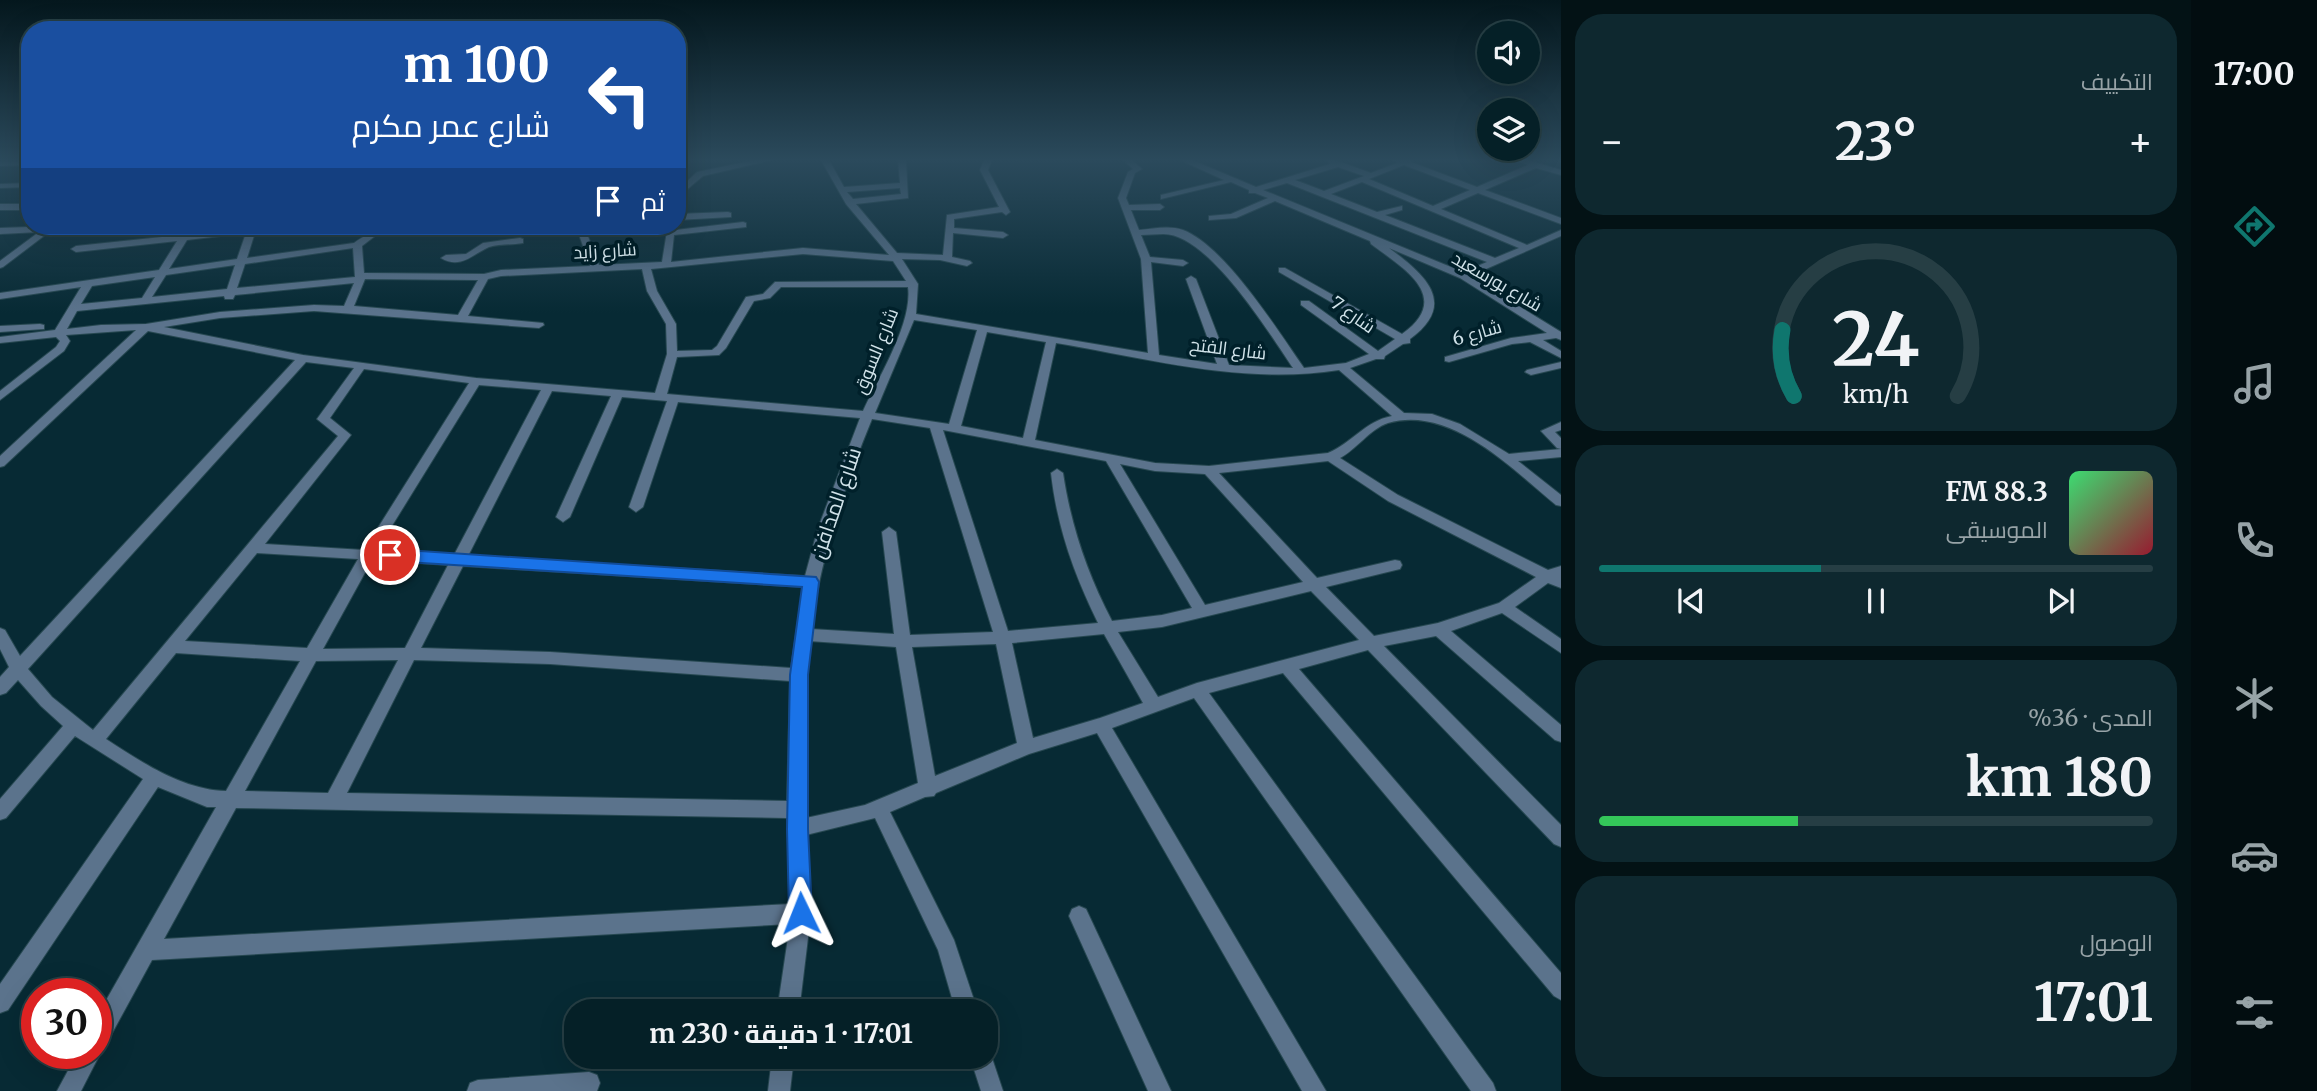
<!DOCTYPE html>
<html lang="ar">
<meta charset="utf-8">
<style>
:root{--surface:#052027;--page:#0e282f;--text:#f1f3f6;--muted:#97a3a7;--line:#263e44;--accent:#0f766e}
body{margin:0;font-family:Merriweather,Cairo,serif;background:var(--page);color:var(--text);direction:rtl;height:100vh;display:flex;flex-direction:column;font-size:26px;white-space:nowrap}
*{box-sizing:border-box;margin:0}
p{font-size:23px;color:var(--muted)}
.icon{flex:none;width:38px;height:38px;fill:none;stroke:currentColor;stroke-width:2;stroke-linecap:round;stroke-linejoin:round}
.map{position:relative;flex:1;overflow:hidden;direction:ltr}
.sheet{display:flex;flex-direction:column;gap:14px;padding:14px;background:#031215;width:630px}
.sheet>*{flex:none}
.banner{position:absolute;left:21px;top:21px;width:665px;height:214px;border-radius:28px;box-shadow:0 7px 28px #0002,0 0 0 2px var(--line);direction:rtl;background:#1a4fa0;color:#fff;overflow:hidden}
.controls{position:absolute;left:1477px;top:21px;display:grid;gap:14px}
.controls a{display:grid;place-items:center;width:63px;height:63px;border-radius:50%;background:var(--surface);box-shadow:0 7px 28px #0002,0 0 0 2px var(--line);font-size:35px}
.speed{position:absolute;left:21px;top:978px;display:flex;gap:14px;font-size:35px;font-weight:700;text-align:center}
.speed>*{display:grid;place-content:center;width:91px;height:91px;border-radius:50%;background:var(--surface);box-shadow:0 7px 28px #0002,0 0 0 2px var(--line);line-height:1}
.speed .limit{border:10px solid #d22;background:#fff;color:#111}
.pin{position:absolute;display:grid;place-items:center;width:60px;height:60px;color:#fff;margin:-30px;border:4px solid #fff;border-radius:50%;box-shadow:0 2px 7px #0007}
.me{position:absolute;width:77px;margin:-38px;rotate:358deg;stroke-linejoin:round;filter:drop-shadow(0 0 5px #0008)}
.turn{display:flex;align-items:center;gap:24px;height:147px;padding:0 21px;font-size:32px}
.turn .icon{width:91px;height:91px;stroke-width:2.5}
.turn b{display:block;font-size:49px;line-height:60px}
.then{display:flex;align-items:center;height:66px;padding:0 21px;background:#0003;gap:14px;font-size:26px}
.big{font-size:52px;font-weight:700;line-height:1.1}
.sheet .card{flex:1;display:flex;flex-direction:column;justify-content:center;gap:10px;min-width:0;padding:0 24px;border-radius:28px;background:var(--page)}
.sheet .dial{align-items:center;gap:0}
.dial svg{height:182px;overflow:visible;fill:none;stroke:var(--line);stroke-width:7;stroke-linecap:round;text-anchor:middle}
.dial text{fill:var(--text);stroke:none}
.song{display:flex;align-items:center;gap:21px}
.cover{width:84px;height:84px;border-radius:10px;background:linear-gradient(135deg,hsl(140 70% 55%),hsl(350 70% 35%))}
.played{height:7px;border-radius:4px;background:linear-gradient(90deg,var(--accent) 40%,var(--line) 40%)}
.keys{display:flex;justify-content:space-around;direction:ltr}
.heat{display:flex;justify-content:space-between;align-items:center;font-size:38px;direction:ltr}
.charge{height:10px;border-radius:5px;background:linear-gradient(90deg,#34c759 36%,var(--line) 0)}
.trip{position:absolute;left:564px;top:999px;width:434px;height:70px;border-radius:28px;background:var(--surface);box-shadow:0 7px 28px #0002,0 0 0 2px var(--line);font-weight:700;line-height:70px;text-align:center;direction:rtl}
main{display:flex;flex:1;min-height:0}
.dock{display:flex;flex-direction:column;width:126px;justify-content:space-around;align-items:center;background:#020d10;color:var(--muted)}
.dock .icon{width:49px;height:49px}
.dock .current{color:var(--accent)}
.dock b{font-size:32px;color:var(--text)}
.map>svg:first-child{display:block}
.lines{fill:none;stroke-linecap:round;stroke-linejoin:round}
.street-casing{stroke:#274851;stroke-width:2}
.street{fill:#5b738c;fill-rule:evenodd}
.route{fill:#1a73e8;stroke:#114b97;stroke-width:2}
.labels{text-anchor:middle;stroke-width:7;stroke-linejoin:round;paint-order:stroke}
.far-street-label{font-size:18px;fill:#d1e3ea;stroke:#00202a}
.street-label{font-size:21px;fill:#d1e3ea;stroke:#00202a}
</style>
<main>
<nav class="dock">
<b>17:00</b>
<svg class="icon current" aria-label="directions" viewBox="0 0 24 24"><path d="M12 3l9 9-9 9-9-9zM9 14v-3h6M13 9l2 2-2 2"/></svg>
<svg class="icon" aria-label="music" viewBox="0 0 24 24"><path d="M9 18V5l10-2v13"/><circle cx="6" cy="18" r="3"/><circle cx="16" cy="16" r="3"/></svg>
<svg class="icon" aria-label="phone" viewBox="0 0 24 24"><path d="M5 4h4l2 5-3 2q2 4 5 5l2-3 5 2v4C11 20 4 13 5 4z"/></svg>
<svg class="icon" aria-label="climate" viewBox="0 0 24 24"><path d="M12 3v18M4 7l16 10M4 17L20 7"/></svg>
<svg class="icon" aria-label="car" viewBox="0 0 24 24"><path d="M5 17H2v-5l4-1 3-4h7l3 4 3 1v5h-3M9 17h6M6 11h13"/><circle cx="7" cy="17" r="2"/><circle cx="17" cy="17" r="2"/></svg>
<svg class="icon" aria-label="filters" viewBox="0 0 24 24"><path d="M4 7h16M4 17h16"/><circle cx="9" cy="7" r="2"/><circle cx="15" cy="17" r="2"/></svg>
</nav>
<section class="sheet">
<div class="card"><p>التكييف</p>
<div class="heat"><a>−</a><b class="big">23°</b><a>+</a></div>
</div>
<div class="card dial"><svg viewBox="0 0 100 80">
<path d="M14 69A42 42 0 1 1 86 69"/>
<path d="M14 69A42 42 0 0 1 9 40" stroke="#0f766e"/>
<text x="50" y="56" font-size="32" font-weight="700">24</text>
<text x="50" y="72" font-size="11">km/h</text>
</svg></div>
<div class="card">
<div class="song"><i class="cover"></i><div><b>88.3 FM</b><p>الموسيقى</p></div></div>
<div class="played"></div>
<div class="keys"><svg class="icon" aria-label="previous" viewBox="0 0 24 24"><path d="M18 5L8 12l10 7zM5 5v14"/></svg><svg class="icon" aria-label="pause" viewBox="0 0 24 24"><path d="M8 5v14M16 5v14"/></svg><svg class="icon" aria-label="next" viewBox="0 0 24 24"><path d="M6 5l10 7-10 7zM19 5v14"/></svg></div>
</div>
<div class="card"><p>المدى · 36%</p><b class="big">180 km</b><div class="charge"></div></div>
<div class="card"><p>الوصول</p><b class="big">17:01</b></div>
</section>
<div class="map">
<svg width="1561" height="1091" viewBox="0 0 1561 1091">
<rect width="100%" height="100%" fill="#072a34"/>
<g class="lines">
<g class="street-casing">
<path id="street" d="M755,160H772L703,176L677,198V191L697,172Z
M821,160H829L844,187L900,183L898,160H906L908,198L856,204L897,253L943,255L947,215L999,207L980,170L984,160H992L988,170L1010,212L1006,215L1002,212L954,219V228L1003,232L1008,235L1003,238L953,233L952,257L970,261L972,263L967,266L940,260L902,259L918,284L916,314L1148,353L1141,259L1118,198L1128,172L1133,169L1123,160H1132L1142,169L1135,173L1126,198L1129,205L1160,204L1164,207L1160,210H1131L1139,230C1153,229 1169,225 1183,230C1225,246 1278,331 1304,368L1346,363L1369,354L1301,305V301H1309L1378,351L1395,339L1279,272V268H1285L1402,334C1454,297 1403,268 1371,244L1370,241L1275,201L1236,218L1209,220V216L1231,214L1268,198L1255,193H1249V190L1231,182L1161,199V195L1224,180L1180,160H1192L1256,187L1330,164L1326,160H1335L1371,173L1397,163L1393,160H1411V162L1477,187L1528,165L1515,160H1528L1561,170V175L1536,168L1485,190L1561,218V224L1478,193L1441,209L1527,245L1561,230V236L1470,276L1561,332V340L1556,338L1543,340L1561,351V358L1530,342L1512,344L1449,362L1445,361V357L1511,338L1547,333L1460,278L1389,248C1424,274 1459,303 1410,339V343L1403,344L1385,356L1384,359H1376L1350,368L1404,413L1432,414L1460,424L1509,454L1561,449V457L1518,461L1561,495V506L1556,505C1512,469 1451,405 1388,423C1370,429 1357,449 1340,458L1398,495L1548,570L1561,566V588L1548,583L1515,607L1561,639V653L1502,613L1451,631L1561,725V742L1555,740L1436,636L1384,646L1561,825V847L1554,844L1368,650L1299,669L1561,973V1000L1554,996L1283,673L1209,693L1493,1083L1496,1091H1471L1194,698L1112,728L1326,1091H1302L1097,733L1029,754L936,793L934,796L925,797L890,812L954,940L978,1012H956L938,950L875,818L806,835L811,913L799,1012H777L790,924L152,960L104,1048L98,1050L100,1054L81,1091H57L77,1054H96V1018L216,807H207L158,787L8,1010L0,1013V984L143,779L75,736L6,818L0,820V799L63,726L41,706L18,680L6,693L0,695V677L9,667L0,649V628L5,630L20,656L295,360L148,331L4,466L0,467V456L136,330L66,335L70,341L64,351L0,400V391L56,347L60,341L56,337L0,343V337L55,330L81,287L0,299V293L159,270L177,241L76,252L71,249L76,246L181,235L187,226H195L191,234L257,226L247,258L354,243C374,228 394,226 418,226L414,229L375,236L362,246L364,273L484,274L501,270L590,266L576,226H584L599,265L662,262L667,231L743,222L746,223V227L674,235L671,262L803,248L889,255L846,204ZM1404,165L1470,190L1433,206L1369,179ZM1338,167L1364,176L1324,191L1295,180ZM1362,182L1519,248L1495,258L1385,215L1402,210V206L1377,212L1331,194ZM1287,183L1487,262L1463,272L1263,190ZM900,188L901,194L853,199L847,192ZM246,233L237,259L169,269L187,240ZM1163,234C1208,233 1269,333 1293,368L1229,365L1196,279L1191,276L1186,279L1217,364L1159,355L1151,262L1183,266L1188,263L1183,260L1150,257L1141,235ZM353,248L355,277L237,288L245,264ZM803,254L893,261L906,281L775,282L763,294L746,297L717,346L712,350L677,351L676,324L657,291L651,269ZM235,265L227,289L152,297L166,275ZM642,269L647,291L666,324L667,354L655,393L476,378L303,355L164,327L220,318L314,311L539,328L544,325L543,323L468,316L488,279L501,276ZM155,277L142,298L81,304L92,286ZM365,279L478,280L458,315L354,306ZM354,283L344,306L314,305L220,312L146,324L101,325L67,329L77,311L224,296L225,299H233L235,295ZM781,287H908C913,323 878,378 863,411L667,394L677,357L719,355L726,348L754,301L770,298ZM914,320L977,330L949,424L875,413ZM987,332L1046,342L1023,438L961,426ZM1056,343C1151,359 1243,385 1339,370L1392,416C1365,421 1352,443 1328,453L1209,466L1155,463L1035,440ZM306,362L354,368L317,419L338,436L93,730L52,697L28,669ZM364,369L469,383L364,550L265,544L351,435L330,418ZM479,385L541,390L454,555L377,550ZM552,391L611,396L556,517L563,522L570,517L622,397L667,401L629,507L636,512L643,507L678,402L860,418L818,528L805,576L468,556ZM872,419L930,428L993,632L910,635L896,532L889,527L882,532L894,634L811,629C821,556 844,487 872,419ZM943,430L1106,461L1192,608L1162,615L1112,621C1087,573 1071,526 1063,473L1057,469L1051,473C1057,527 1074,574 1098,623L1008,631ZM1328,461L1388,501L1536,577L1499,603L1438,623L1374,636L1326,587L1400,569L1402,565L1400,561L1395,560L1317,578L1219,473ZM1120,464L1155,471L1205,474L1303,582L1205,605ZM257,553L358,559L307,648L185,641ZM372,560L448,565L405,648L323,649ZM463,566L803,587L791,668L550,652L421,648ZM1311,591L1359,640L1197,683L1158,697L1118,632L1162,627ZM1104,634L1143,703L1100,718L1033,738L1012,643ZM809,641L896,647L918,783L865,805L806,818L805,717ZM996,644L1017,743L935,776L912,647ZM176,653L300,661L226,791C183,790 141,762 106,739ZM398,660L328,793L245,791L316,661ZM414,660L550,664L790,681L787,801L347,793ZM236,808L787,818L791,904L164,939Z
M30,161V165L0,166V162Z
M30,183V187L0,188V184Z
M0,204H30V210H0Z
M728,212L731,213V217L677,220V214Z
M57,226L3,267L0,268V261L39,232L0,234V228Z
M520,238L523,239V243C512,245 499,244 489,247C474,253 461,270 441,258L446,255L466,254L483,243Z
M40,324L44,325V329L0,332V326Z
M1561,362V368L1531,375L1525,372L1527,370Z
M1561,422V430L1555,432L1561,438V449L1557,448L1541,431Z
M1079,906L1086,909L1171,1091H1148L1069,916L1072,909Z
M985,1048L989,1049L1003,1091H981L970,1057H985Z
M772,1057H794L790,1091H768Z
M589,1072L597,1075L600,1083L597,1091H467L470,1083L478,1080Z"/>
</g>
<use href="#street" class="street"/>
</g>
<linearGradient id="sky" x2="0" y2="1"><stop stop-color="#04171d"/><stop offset="0.51" stop-color="#2b4a5c"/><stop offset="1" stop-color="#2b4a5c" stop-opacity="0"/></linearGradient>
<rect width="1561" height="313" fill="url(#sky)"/>
<path class="route" d="M390,549L816,577L819,582L808,675V829L812,913L809,921L801,924L793,921L789,913L787,829L790,675L802,587L390,561L382,555Z"/>
<g class="labels">
<g class="far-street-label">
<text transform="translate(605 251) rotate(-3)" y="6">شارع زايد</text>
<text transform="translate(1497 282) rotate(30)" y="6">شارع بورسعيد</text>
<text transform="translate(1353 315) rotate(35)" y="6">شارع 7</text>
<text transform="translate(1477 333) rotate(-16)" y="6">شارع 6</text>
<text transform="translate(1228 349) rotate(7)" y="6">شارع الفتح</text>
<text transform="translate(876 351) rotate(-68)" y="6">شارع السوق</text>
</g>
<g class="street-label">
<text transform="translate(836 503) rotate(-71)" y="7">شارع المدافن</text>
</g>
</g>
</svg>
<div class="controls">
<a><svg class="icon" aria-label="sound" viewBox="0 0 24 24"><path d="M4 9h4l5-4v14l-5-4H4zM17 9q2 3 0 6"/></svg></a>
<a><svg class="icon" aria-label="layers" viewBox="0 0 24 24"><path d="M12 4l9 5-9 5-9-5zM3 14l9 5 9-5"/></svg></a>
</div>
<div class="speed"><div class="limit">30</div></div>
<div class="pin" style="left:390px;top:555px;background:#d93025"><svg class="icon" aria-label="arrive" viewBox="0 0 24 24"><path d="M6 21V4h12l-3 4 3 4H6"/></svg></div>
<svg class="me" style="left:801px;top:913px" viewBox="-20 -20 40 40"><path d="M0-17L14 15 0 8-14 15z" fill="#1a73e8" stroke="#fff" stroke-width="4"/></svg>
<div class="trip">17:01 · 1 دقيقة · 230 m</div>
<div class="banner">
<div class="turn"><svg class="icon" aria-label="left" viewBox="0 0 24 24"><path d="M17 20v-9H6M10 6l-5 5 5 5"/></svg><div><b>100 m</b>شارع عمر مكرم</div></div>
<div class="then">ثم<svg class="icon" aria-label="arrive" viewBox="0 0 24 24"><path d="M6 21V4h12l-3 4 3 4H6"/></svg></div>
</div>
</div>
</main>
